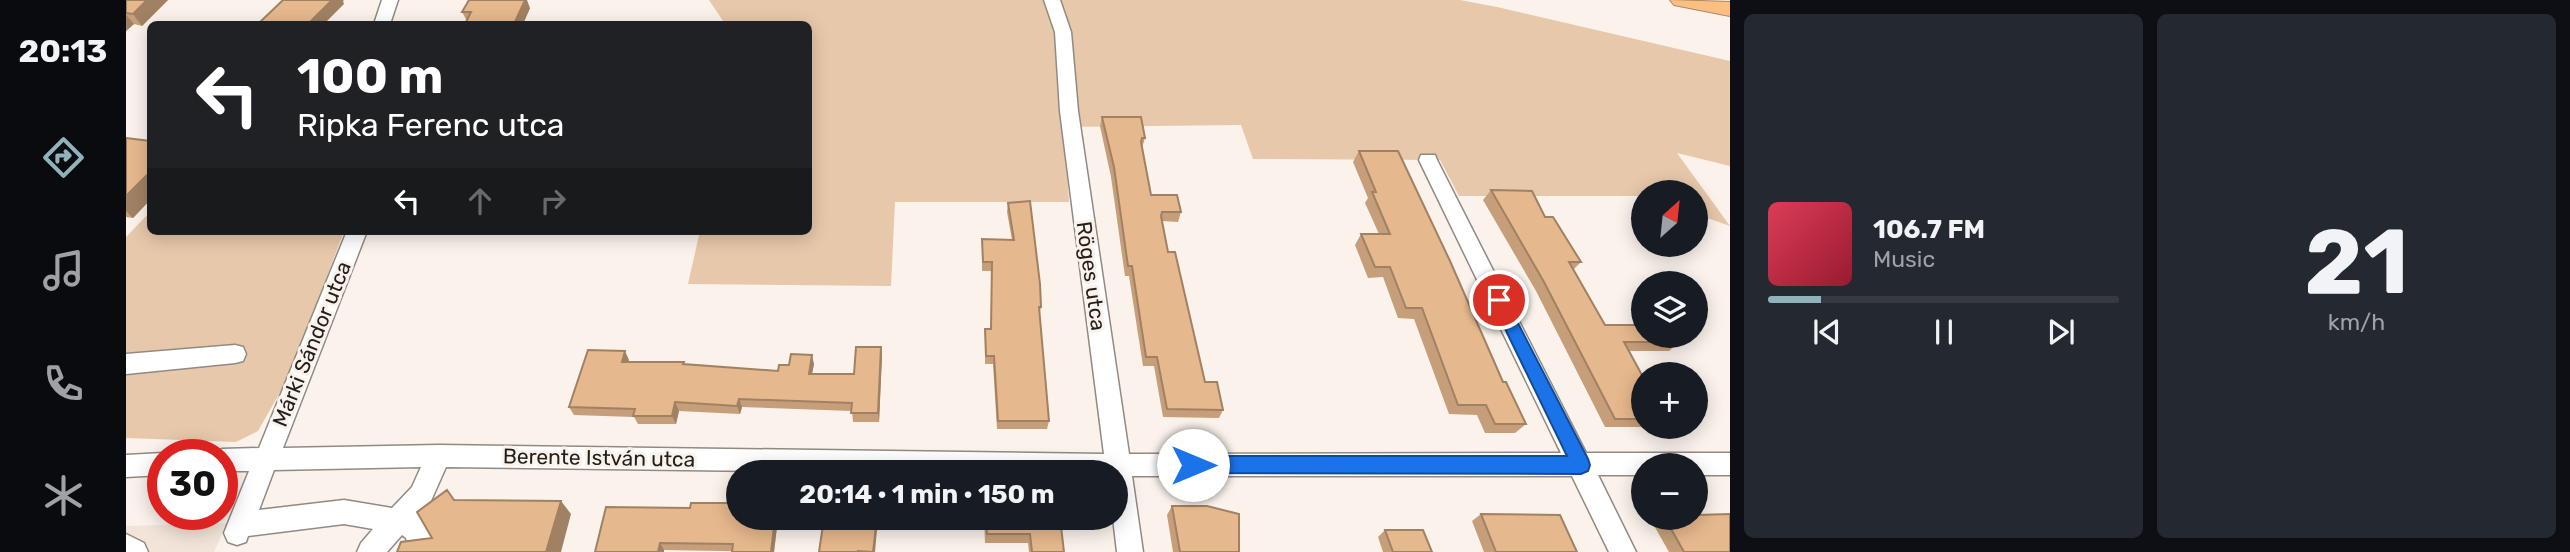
<!DOCTYPE html>
<meta charset="utf-8">
<style>
:root{--surface:#171b24;--page:#242831;--text:#f1f3f6;--muted:#9ea1a6;--line:#363941;--accent:#90b2ba}
body{margin:0;font-family:Rubik,sans-serif;background:var(--page);color:var(--text);height:100vh;display:flex;flex-direction:column;font-size:26px;white-space:nowrap}
*{box-sizing:border-box;margin:0}
p{font-size:23px;color:var(--muted)}
.icon{flex:none;width:38px;height:38px;fill:none;stroke:currentColor;stroke-width:2;stroke-linecap:round;stroke-linejoin:round}
.map{position:relative;flex:1;overflow:hidden}
.details{display:flex;flex-direction:column;gap:14px;padding:14px;background:#0d0f14;width:840px}
.details>*{flex:none}
.guide{position:absolute;left:21px;top:21px;width:665px;height:214px;border-radius:10px;box-shadow:0 4px 18px #0003;background:#202124;color:#fff;overflow:hidden}
.needle{width:46px;rotate:27deg}
.tools{position:absolute;left:1505px;top:180px;display:grid;gap:14px}
.tools a{display:grid;place-items:center;width:77px;height:77px;border-radius:50%;background:var(--surface);box-shadow:0 4px 18px #0003;font-size:35px}
.speed{position:absolute;left:21px;top:439px;display:flex;gap:14px;font-size:35px;font-weight:700;text-align:center}
.speed>*{display:grid;place-content:center;width:91px;height:91px;border-radius:50%;background:var(--surface);box-shadow:0 4px 18px #0003;line-height:1}
.speed .limit{border:10px solid #d22;background:#fff;color:#111}
.pin{position:absolute;display:grid;place-items:center;width:60px;height:60px;color:#fff;margin:-30px;border:4px solid #fff;border-radius:50%;box-shadow:0 2px 7px #0007}
.me{position:absolute;width:77px;margin:-38px;rotate:90deg;stroke-linejoin:round;filter:drop-shadow(0 0 5px #0008)}
.turn{display:flex;align-items:center;gap:24px;height:147px;padding:0 35px;font-size:32px}
.turn .icon{width:91px;height:91px;stroke-width:2.5}
.turn b{display:block;font-size:49px;line-height:60px}
.lanes{display:flex;align-items:center;height:66px;padding:0 35px;background:#0003;justify-content:center;gap:35px;direction:ltr}
.lanes .off{opacity:.35}
.details .tile{flex:1;display:flex;flex-direction:column;justify-content:center;gap:10px;min-width:0;padding:0 24px;border-radius:10px;background:var(--page)}
.details .dial{align-items:center;gap:0}
.dial b{font-size:91px;line-height:1}
.song{display:flex;align-items:center;gap:21px}
.cover{width:84px;height:84px;border-radius:10px;background:linear-gradient(135deg,hsl(350 70% 55%),hsl(350 70% 35%))}
.played{height:7px;border-radius:4px;background:linear-gradient(90deg,var(--accent) 15%,var(--line) 15%)}
.keys{display:flex;justify-content:space-around;direction:ltr}
.details .tiles{flex:1;display:grid;gap:14px;grid-template-columns:repeat(2,1fr)}
.trip{position:absolute;left:600px;top:460px;width:402px;height:70px;border-radius:35px;background:var(--surface);box-shadow:0 4px 18px #0003;font-weight:700;line-height:70px;text-align:center}
main{display:flex;flex:1;min-height:0}
.tab-bar{display:flex;flex-direction:column;width:126px;justify-content:space-around;align-items:center;background:#090b0e;color:var(--muted)}
.tab-bar .icon{width:49px;height:49px}
.tab-bar .current{color:var(--accent)}
.tab-bar b{font-size:32px;color:var(--text)}
.map>svg:first-child{display:block}
.built{fill:#f2e4d8}
.green{fill:#e7c8aa}
.lines{fill:none;stroke-linecap:round;stroke-linejoin:round}
.minor-casing{stroke:#918a83;stroke-width:3}
.highway-casing{stroke:#af875f;stroke-width:2}
.minor{fill:#fff;fill-rule:evenodd}
.highway{fill:#fcbf83;fill-rule:evenodd}
.wall{fill:#c69e79}
.shaded-wall{fill:#a18163}
.building{fill:#e6b88d;stroke:#a18163;stroke-width:2}
.route{fill:#1a73e8;stroke:#114b97;stroke-width:2}
.labels{text-anchor:middle;stroke-width:6;stroke-linejoin:round;paint-order:stroke}
.street-label{font-size:21px;fill:#211e1b;stroke:#faf2eb}
</style>
<main>
<nav class="tab-bar">
<b>20:13</b>
<svg class="icon current" aria-label="directions" viewBox="0 0 24 24"><path d="M12 3l9 9-9 9-9-9zM9 14v-3h6M13 9l2 2-2 2"/></svg>
<svg class="icon" aria-label="music" viewBox="0 0 24 24"><path d="M9 18V5l10-2v13"/><circle cx="6" cy="18" r="3"/><circle cx="16" cy="16" r="3"/></svg>
<svg class="icon" aria-label="phone" viewBox="0 0 24 24"><path d="M5 4h4l2 5-3 2q2 4 5 5l2-3 5 2v4C11 20 4 13 5 4z"/></svg>
<svg class="icon" aria-label="climate" viewBox="0 0 24 24"><path d="M12 3v18M4 7l16 10M4 17L20 7"/></svg>
</nav>
<div class="map">
<svg width="1604" height="552" viewBox="0 0 1604 552">
<rect width="100%" height="100%" fill="#faf2eb"/>
<path class="built" d="M101,523L88,552H0V526Z"/>
<path class="green" d="M583,0H1334L1371,7L1604,61V166L1551,153L1604,226L1570,214V192H1517V196H1333L1314,160L1127,159L1115,125L938,127L943,202H769L765,286L562,284L574,231H682V24H599Z
M24,212V231H218L165,373L132,431L110,442L0,438V237Z"/>
<g class="lines">
<g class="minor-casing">
<path id="minor" d="M256,0H272L264,24H248Z
M918,0H934L945,32L952,111L1003,454L1435,453L1293,160L1295,155H1309L1311,160L1460,453H1604V475H1570V466H1517V475H1472L1510,552H1483L1446,476H1006L1017,552H991L987,518H990V472H710L320,467L304,503L293,516C304,525 310,538 304,552H284L280,538L276,535L261,552H231L235,543L247,529L218,524L122,536L120,542L111,545L102,542L98,533L123,471H96V455H86L96,449L133,448L221,231H241L157,448L313,445L978,454L934,111L929,32ZM295,467L286,487L266,508L218,500L133,510L148,470Z
M109,345L117,347L120,354L117,361L109,363L0,374V354Z
M37,453L43,455H37V475L0,477V455Z
M0,534L18,543L22,552H0Z"/>
</g>
<g class="highway-casing">
<path id="highway" d="M1544,0L1604,2V16L1548,5Z"/>
</g>
<use href="#minor" class="minor"/>
<use href="#highway" class="highway"/>
</g>
<path class="wall" d="M0,0H42L16,26L8,24L0,31Z
M404,8L397,24H339L341,21L336,12Z
M976,117L1019,138L1016,148L1025,195L1055,212L1052,222L1036,221L1042,252L1079,382L1097,410L1093,418L1037,417L1028,366H1017L1003,276H999L985,177L974,126Z
M0,138L24,141V200L7,218L0,217Z
M1233,151L1377,382L1400,424L1389,433H1359L1351,415L1323,414L1288,319L1272,318L1257,277L1242,278L1229,245L1235,234H1253L1239,203L1242,198L1227,162Z
M1365,190L1419,217L1455,262L1447,270L1479,325L1554,342L1543,351H1503L1517,377V427H1544H1479L1410,291L1357,200Z
M882,203L915,307L913,316L923,421L921,429H871L867,364H859V329H865L866,271H856V239L886,240L881,212Z
M755,347L756,356L753,422H727L726,411L616,407L614,414L553,411L550,424H512L508,417L448,415L443,407L503,360V362L652,371L663,365L688,364L686,374H728Z
M1046,506L1113,552H1047L1041,515Z
M564,508L612,518H652L648,552L538,550V552H469Z
M1355,514L1451,552H1358L1346,521Z
M858,518H934L938,552H903L902,543H859Z
M1533,518H1570L1604,552H1543L1526,522Z
M1259,530L1306,552H1257L1252,537Z"/>
<path class="shaded-wall" d="M21,0H42L16,26L7,14Z
M206,0H218L217,1L218,4L198,24H182Z
M399,0H401L404,8L397,24H388Z
M0,15L8,24L0,31Z
M24,172V200L7,218L0,211V196Z
M755,347L756,356L753,422L752,413Z
M499,351L503,360L500,370L496,362Z
M686,355L688,364L684,383L683,374Z
M613,399L616,407L614,414L611,406Z
M549,402L553,411L550,424L546,416Z
M435,501L445,514L435,552H420Z
M649,518H652L648,552H645Z
M752,518L749,552H747Z
M534,543L538,550V552H532Z"/>
<path class="building" d="M0,0H21L7,14L0,13Z
M157,0H206L182,24H132Z
M343,0H399L388,24H339L345,12H336Z
M976,117H1015L1019,138H1016L1015,142L1025,195H1051L1055,212H1036L1035,216L1042,252H1049L1079,382H1091L1097,410L1041,409L1031,357H1020L1006,266H1002L988,167Z
M0,138L24,141V172L0,196Z
M1233,151H1272L1324,261L1377,382H1380L1400,424H1369L1360,405H1332L1296,308H1280L1264,267H1249L1235,234H1264L1246,192H1250Z
M1365,190L1406,191L1419,217H1427L1455,262H1443L1479,325H1517V336H1550L1554,342H1498L1517,377V419H1489L1418,282Z
M904,201L914,284L915,307H913L923,421H872L868,356H860L859,329H865L866,262H857L856,239L888,240L882,203Z
M730,347H755L752,413H725L726,403L613,399L611,406L549,402L546,416H507L509,409L443,407L462,350L499,351L496,362H558L557,364L652,371L653,365H663L665,354L686,355L683,374H728Z
M321,490L328,500L435,501L420,552H271L275,542L306,538L291,512Z
M565,503H612V518H649L645,552H606L607,544L534,543L532,552H469L480,507L564,508Z
M1046,506H1081L1113,514V552H1054Z
M1355,514L1434,515L1451,552H1370Z
M1604,514V552H1558L1539,518H1570V515Z
M698,518H751L747,552L732,551V552H693Z
M860,518H934L938,552H906L904,534H861Z
M1259,530H1297L1306,552H1267Z"/>
<path class="route" d="M1373,294L1378,296L1462,459L1464,465L1462,471L1455,474L1067,473L1061,471L1058,465L1061,459L1067,456H1441L1365,300L1367,296Z"/>
<g class="labels">
<g class="street-label">
<text transform="translate(965 276) rotate(82)" y="7">Röges utca</text>
<text transform="translate(186 344) rotate(-68)" y="7">Márki Sándor utca</text>
<text transform="translate(473 458) rotate(1)" y="7">Berente István utca</text>
</g>
</g>
</svg>
<div class="tools">
<a><svg class="needle" viewBox="-14 -14 28 28"><path d="M0-13l5 13h-10z" fill="#e53935"/><path d="M0 13l5-13h-10z" fill="#9ea1a6"/></svg></a>
<a><svg class="icon" aria-label="layers" viewBox="0 0 24 24"><path d="M12 4l9 5-9 5-9-5zM3 14l9 5 9-5"/></svg></a>
<a>+</a>
<a>−</a>
</div>
<div class="speed"><div class="limit">30</div></div>
<div class="pin" style="left:1373px;top:300px;background:#d93025"><svg class="icon" aria-label="arrive" viewBox="0 0 24 24"><path d="M6 21V4h12l-3 4 3 4H6"/></svg></div>
<svg class="me" style="left:1067px;top:465px" viewBox="-20 -20 40 40"><circle r="19" fill="#fff"/><path d="M0-13L10 11 0 6-10 11z" fill="#1a73e8"/></svg>
<div class="trip">20:14 · 1 min · 150 m</div>
<div class="guide">
<div class="turn"><svg class="icon" aria-label="left" viewBox="0 0 24 24"><path d="M17 20v-9H6M10 6l-5 5 5 5"/></svg><div><b>100 m</b>Ripka Ferenc utca</div></div>
<div class="lanes"><svg class="icon" aria-label="left" viewBox="0 0 24 24"><path d="M17 20v-9H6M10 6l-5 5 5 5"/></svg><svg class="icon off" aria-label="ahead" viewBox="0 0 24 24"><path d="M12 20V5M6 11l6-6 6 6"/></svg><svg class="icon off" aria-label="right" viewBox="0 0 24 24"><path d="M7 20v-9h11M14 6l5 5-5 5"/></svg></div>
</div>
</div>
<section class="details">
<div class="tiles">
<div class="tile">
<div class="song"><i class="cover"></i><div><b>106.7 FM</b><p>Music</p></div></div>
<div class="played"></div>
<div class="keys"><svg class="icon" aria-label="previous" viewBox="0 0 24 24"><path d="M18 5L8 12l10 7zM5 5v14"/></svg><svg class="icon" aria-label="pause" viewBox="0 0 24 24"><path d="M8 5v14M16 5v14"/></svg><svg class="icon" aria-label="next" viewBox="0 0 24 24"><path d="M6 5l10 7-10 7zM19 5v14"/></svg></div>
</div>
<div class="tile dial"><b>21</b><p>km/h</p></div>
</div>
</section>
</main>
